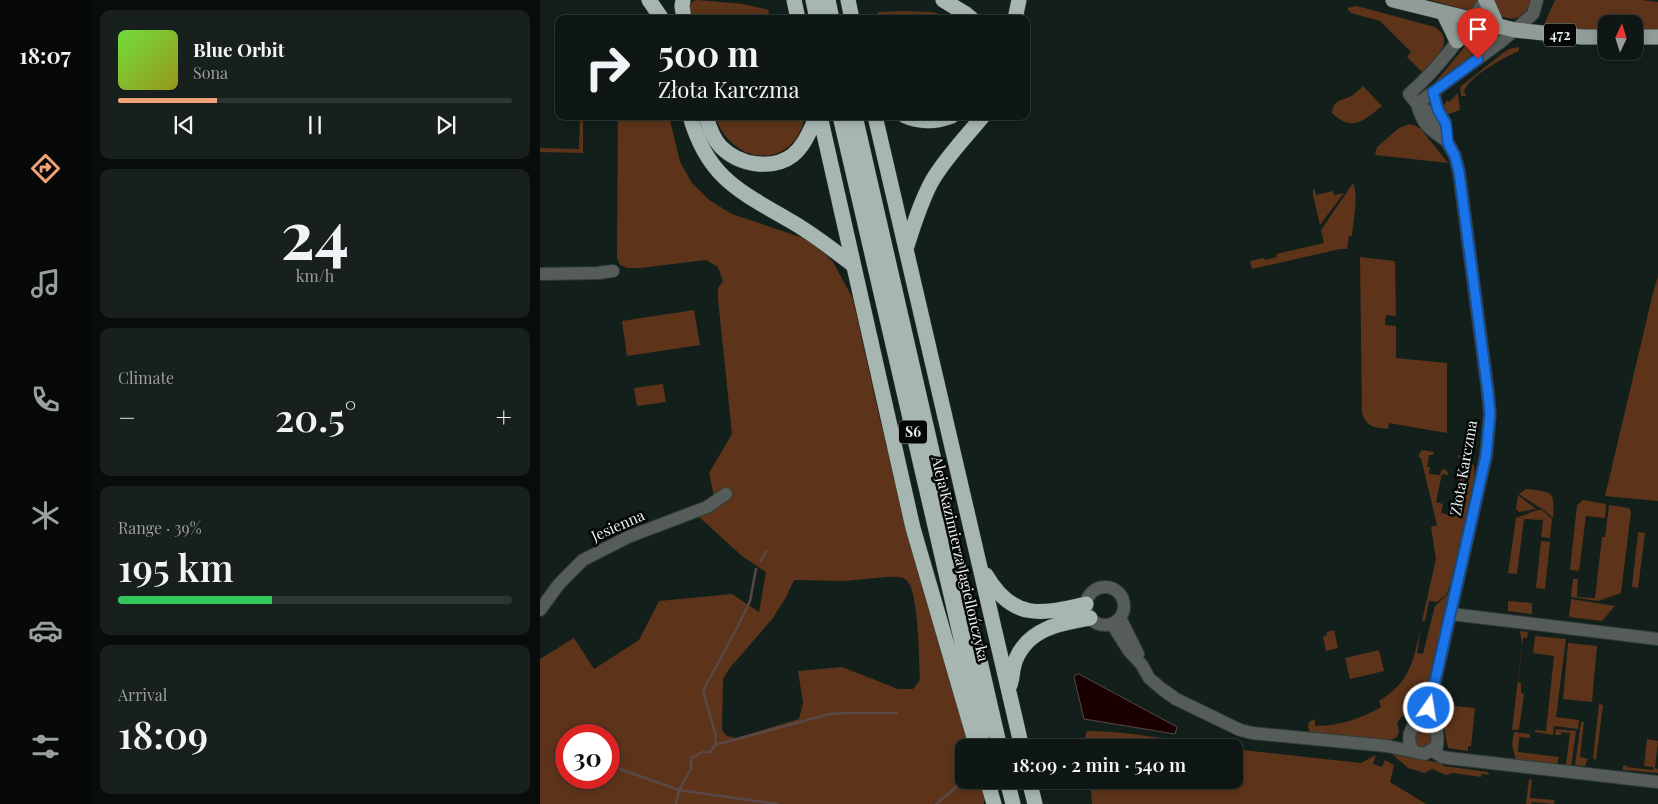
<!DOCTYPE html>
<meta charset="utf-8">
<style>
:root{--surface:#0e1714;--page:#17201d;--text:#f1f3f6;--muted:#9b9fa0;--line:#2e3634;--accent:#efa377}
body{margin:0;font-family:"Playfair Display",serif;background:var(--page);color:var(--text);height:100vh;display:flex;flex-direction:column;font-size:19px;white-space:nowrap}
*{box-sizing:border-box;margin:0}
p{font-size:16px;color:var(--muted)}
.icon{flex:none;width:28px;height:28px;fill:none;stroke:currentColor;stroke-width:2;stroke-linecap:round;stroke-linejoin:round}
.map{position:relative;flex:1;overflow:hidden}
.panel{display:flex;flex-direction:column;gap:10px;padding:10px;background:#080d0b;width:450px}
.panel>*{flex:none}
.guide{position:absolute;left:15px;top:15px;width:475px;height:105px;border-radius:10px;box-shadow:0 2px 8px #0003,0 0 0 1px var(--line);background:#0e1714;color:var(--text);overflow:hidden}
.needle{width:32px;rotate:4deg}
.controls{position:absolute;left:1058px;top:15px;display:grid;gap:10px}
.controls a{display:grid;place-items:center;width:45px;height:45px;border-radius:10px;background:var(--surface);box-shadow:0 2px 8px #0003,0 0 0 1px var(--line);font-size:25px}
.speed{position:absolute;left:15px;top:724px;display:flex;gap:10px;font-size:25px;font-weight:700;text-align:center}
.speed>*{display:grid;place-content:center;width:65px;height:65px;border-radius:50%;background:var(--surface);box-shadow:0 2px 8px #0003,0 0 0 1px var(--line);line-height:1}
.speed .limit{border:8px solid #d22;background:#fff;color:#111}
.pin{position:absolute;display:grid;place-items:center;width:42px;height:42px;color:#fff;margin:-51px -21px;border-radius:50% 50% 50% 0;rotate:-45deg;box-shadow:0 0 5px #0007}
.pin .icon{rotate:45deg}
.me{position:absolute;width:55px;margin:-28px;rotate:13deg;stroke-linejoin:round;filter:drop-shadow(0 0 4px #0008)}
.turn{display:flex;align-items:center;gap:18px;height:105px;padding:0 20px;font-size:22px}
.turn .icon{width:65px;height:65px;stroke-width:2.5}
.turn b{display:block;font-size:35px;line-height:42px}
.big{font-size:38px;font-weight:600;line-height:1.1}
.panel .card{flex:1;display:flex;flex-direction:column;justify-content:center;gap:8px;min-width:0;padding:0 18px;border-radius:10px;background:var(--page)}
.panel .dial{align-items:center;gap:0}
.dial b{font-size:65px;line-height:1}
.song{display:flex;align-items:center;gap:15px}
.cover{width:60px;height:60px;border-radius:8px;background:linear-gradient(135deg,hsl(100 70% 55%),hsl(60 70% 35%))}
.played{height:5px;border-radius:2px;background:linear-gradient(90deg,var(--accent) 25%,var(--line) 25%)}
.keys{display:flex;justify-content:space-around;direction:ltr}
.heat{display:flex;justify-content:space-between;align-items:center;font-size:28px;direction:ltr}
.charge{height:8px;border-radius:4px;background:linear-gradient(90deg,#34c759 39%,var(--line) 0)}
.trip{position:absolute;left:415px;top:739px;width:288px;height:50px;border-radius:10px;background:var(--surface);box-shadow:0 2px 8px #0003,0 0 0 1px var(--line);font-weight:600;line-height:50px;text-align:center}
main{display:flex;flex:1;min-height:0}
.menu{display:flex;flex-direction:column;width:90px;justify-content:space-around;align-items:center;background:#060908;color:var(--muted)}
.menu .icon{width:35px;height:35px}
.menu .current{color:var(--accent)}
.menu b{font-size:22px;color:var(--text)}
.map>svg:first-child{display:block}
.green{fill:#5d341a;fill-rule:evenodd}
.water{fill:#1a0000;stroke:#584948}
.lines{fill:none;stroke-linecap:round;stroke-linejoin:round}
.stream{stroke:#584948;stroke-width:2.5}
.minor-casing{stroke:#303d39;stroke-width:14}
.major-casing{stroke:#303d39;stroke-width:16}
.highway-casing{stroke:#303d39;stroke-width:16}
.minor{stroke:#555c59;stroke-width:12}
.major{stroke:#8f9c98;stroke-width:15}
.highway{stroke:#a7b6b1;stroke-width:15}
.route-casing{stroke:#114b97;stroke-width:12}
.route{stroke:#1a73e8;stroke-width:9}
.labels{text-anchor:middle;stroke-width:5;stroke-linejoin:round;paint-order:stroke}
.shield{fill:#040706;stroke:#a5aca9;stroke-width:1}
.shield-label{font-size:14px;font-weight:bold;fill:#eaf2ef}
.street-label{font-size:15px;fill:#eaf2ef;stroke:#040706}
</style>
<main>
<nav class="menu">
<b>18:07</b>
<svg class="icon current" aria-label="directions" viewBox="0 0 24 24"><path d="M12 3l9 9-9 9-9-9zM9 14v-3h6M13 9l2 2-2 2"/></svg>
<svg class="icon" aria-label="music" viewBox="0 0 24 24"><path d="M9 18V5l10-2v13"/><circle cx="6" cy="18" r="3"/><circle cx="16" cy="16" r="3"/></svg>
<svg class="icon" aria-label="phone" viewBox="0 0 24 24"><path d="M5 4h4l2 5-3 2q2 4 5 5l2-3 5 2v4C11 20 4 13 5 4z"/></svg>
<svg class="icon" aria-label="climate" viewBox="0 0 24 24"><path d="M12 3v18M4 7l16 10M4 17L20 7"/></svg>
<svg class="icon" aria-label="car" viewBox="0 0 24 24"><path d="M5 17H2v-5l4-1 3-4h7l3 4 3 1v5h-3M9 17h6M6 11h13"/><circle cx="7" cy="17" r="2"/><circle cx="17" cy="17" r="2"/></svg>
<svg class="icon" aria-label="filters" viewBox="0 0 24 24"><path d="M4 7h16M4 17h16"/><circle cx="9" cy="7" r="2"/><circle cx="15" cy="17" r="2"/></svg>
</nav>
<section class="panel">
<div class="card">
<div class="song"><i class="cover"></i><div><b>Blue Orbit</b><p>Sona</p></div></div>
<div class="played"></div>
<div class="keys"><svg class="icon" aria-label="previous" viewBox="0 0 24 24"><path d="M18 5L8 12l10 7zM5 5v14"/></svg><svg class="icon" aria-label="pause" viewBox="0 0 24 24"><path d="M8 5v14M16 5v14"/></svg><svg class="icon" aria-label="next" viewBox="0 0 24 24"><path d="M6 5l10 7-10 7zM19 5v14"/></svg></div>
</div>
<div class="card dial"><b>24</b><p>km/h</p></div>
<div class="card"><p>Climate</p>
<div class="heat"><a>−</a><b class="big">20.5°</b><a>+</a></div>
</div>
<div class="card"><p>Range · 39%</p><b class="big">195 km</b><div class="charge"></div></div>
<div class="card"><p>Arrival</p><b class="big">18:09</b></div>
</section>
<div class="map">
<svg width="1118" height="804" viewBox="0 0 1118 804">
<rect width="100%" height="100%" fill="#121f1b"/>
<path class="green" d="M157,0L203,4L229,10L228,19H148L145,2L151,4L153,1Z
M890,0H939L931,11Z
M954,0H990C988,16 974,24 960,15Z
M1015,0H1101L1118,2V32H1094V24H1066V32L1003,27Z
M817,6L895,27C917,42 894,58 882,72L867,57L871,52L840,21L811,13L807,8Z
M365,11L393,12L412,19H338V12Z
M930,37L950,42L890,88L923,49Z
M979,47V51C964,57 930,76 924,91L926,96H921L920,87L963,53L969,49Z
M823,86L842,106C824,120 813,133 792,113C793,99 803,101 813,95C817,92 820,89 823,86Z
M918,93L920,110L909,114L906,113L903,107L907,100L909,102Z
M40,116H43V153L0,152V148L39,149Z
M78,116H129L140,162L152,183L169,200L192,214L263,238L281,250L293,262L313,299L337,407L366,527L431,747L424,748V780H441L444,790V804H0V659L34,638L54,669L99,640L119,601L192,594L219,612L226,572L202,556L158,516L176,506L169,473L192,434L178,299V288L183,281L178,267L166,260L100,268H88L80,265L77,258ZM346,577C353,577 362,575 367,581C379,592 379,662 380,680L373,689H358L302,667L258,671L263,703L259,719L196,738L187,736L182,730L183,679L189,669L233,618L246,597L254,580L305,581ZM26,735H69V778H26Z
M175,116H265C254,171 192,167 175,116Z
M870,124L876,126L881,129L908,163L835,155L837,147L859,128Z
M813,183C819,197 813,220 812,236H809L807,249H800L712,269L710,261L724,258L725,260L737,257L736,254L784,243L781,230Z
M773,189H774L776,195L793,191L794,195L804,193L780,225L773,195Z
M820,257L855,261L856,316L846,315L845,325L856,326V358L907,363V433L849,423L848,429C834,427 827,428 822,413Z
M1118,276V501L1065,496L1113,293Z
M154,310L160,345L87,356L82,321Z
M123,384L126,402L97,406L94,388Z
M882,450L894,452L893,455H889L887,467H890L889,474L900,475L902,469L906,470L908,473V475L902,474L896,502L903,504L901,513L912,516L924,459L918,457V455C928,458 937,462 934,474L937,475L912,586H909L907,594L897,602L889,601L885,621H882L896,559L891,527L897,525L881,458H879V454Z
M986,489C1013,492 1015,491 1013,518C1003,508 990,502 979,494Z
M978,495L996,509L979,512L976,509Z
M1043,500L1066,504L1065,518L1046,516L1039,571L1030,570L1037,505Z
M1069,505L1089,508L1091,512L1081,593L1058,601L1031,597L1033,579H1038L1037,597L1055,598L1062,537H1065Z
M997,510H1002L1012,519L1010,538L1001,537L1003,520L984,519L977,574L968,573L976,518Z
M1098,532L1105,533L1098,588L1092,587Z
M1001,541L1010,542L1005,589L996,588Z
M910,592L884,705L874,715H863L857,723L859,731L857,737L848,741L771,735L768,727L769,722L775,719V726C798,726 821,719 841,707L839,701C871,681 872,663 881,629L877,653L883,654L895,606Z
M1031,599L1075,606L1062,621L1029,617Z
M968,601L992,603V614L968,611Z
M794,630L798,648L786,651L783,637L787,635V632Z
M980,631L988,632L987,638H983L978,682L981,683V693L984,694L979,729L978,730H972L982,644Z
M995,636L1026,639L1016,717L1039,720L1038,729L1014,726L1013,735L995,732V730L1006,731L1014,656L993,653Z
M1028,643L1057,646L1052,702L1023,699Z
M839,650L844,671L810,679L805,658Z
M1059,704L1063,705L1056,760L1053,758Z
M905,705L935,708L931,746H928V751L908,748L902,719Z
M887,714L894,740L887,748L876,746L872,734Z
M1041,722H1044L1040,757L1048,759L1045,766L1035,765Z
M1016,729L1036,731L1031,768L1027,767L1026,764L1030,733L1021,732V735H1015Z
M547,731C593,731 639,742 685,747H546L545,738Z
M974,732L990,734V738L979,737L978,752L1019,757L1017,765L976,761L972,744Z
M1107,739L1118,741L1115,768L1118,769V773L1083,770V766L1086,765L1087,767L1113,770V767L1104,766Z
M694,749L821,763L836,755L833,764L842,767L845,760L854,765L850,782L886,804H552L550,780H694Z
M852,754L901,763L904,766L948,772L949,775L942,774L941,777L913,773L906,775L892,769L885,773L868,768Z
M989,779L992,780L990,798L1015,800L1014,804L992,802L991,804H986Z"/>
<path class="water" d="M539,674L637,727L635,734L544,719L534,677L535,675Z"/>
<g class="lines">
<path class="stream" d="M221,561L226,551
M175,745L289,714L308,713H357
M69,765L139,790L237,804
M136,804L139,790L151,769V758L163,752H170L175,745L176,736L163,691L200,622L210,601L216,569
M396,804L422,782"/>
<g class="minor-casing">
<path id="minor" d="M893,92L898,110L905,122
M877,104L962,41L993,14L997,0
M877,104C883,125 888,128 905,140
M0,274L58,273L73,271
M546 606a19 19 0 1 1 38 0a19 19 0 1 1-38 0Z
M0,610L19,584L43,560L88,537L167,507L186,494
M911,614L1118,639
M580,618L598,654
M572,624L589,651L602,665L609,678L622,689L636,699L700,730L712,733L847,746L885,754L897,746C899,732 895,721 889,708
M873,751C862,732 877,721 889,708L946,456L950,414L948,393L919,172L915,156L899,127L891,114L877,104L869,94C900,67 923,35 945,0
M893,751L902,757L908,758L1118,782"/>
</g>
<g class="major-casing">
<path id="major" d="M853,0L975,30L1042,37H1066
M946,0L958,27
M904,14L917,41
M1094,37H1118"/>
</g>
<g class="highway-casing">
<path id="highway" d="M109,0L122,19
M143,0L142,6L144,19
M254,0L258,19
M273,0L277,19
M288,0L292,19
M308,0L312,19
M403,0L426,14L432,19
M475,19L479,0
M150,116C167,176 197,190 247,219C271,232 292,249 313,265
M166,116C169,127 173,139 181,147C199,165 232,171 253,155C265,145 270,130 277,116
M280,116L373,528L437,748
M300,116L443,733
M315,116L460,748
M335,116L482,748
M365,116C381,123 396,122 412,116
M367,246C374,224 381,201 392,181C406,157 426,137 443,116
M446,575C472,620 501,615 546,604
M470,685C473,677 472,668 476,659C489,628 521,623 550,618
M447,780L454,804
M467,780L473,804
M489,780L495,804"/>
</g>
<use href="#minor" class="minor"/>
<use href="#major" class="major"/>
<use href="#highway" class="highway"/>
</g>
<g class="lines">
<g class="route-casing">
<path id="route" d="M889,708L946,456L950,414L948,393L919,172L915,156L908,143L906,124L898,110L893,92L938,59"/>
</g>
<use href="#route" class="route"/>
</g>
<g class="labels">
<g class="shield">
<rect x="1004" y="23.5" width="32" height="23" rx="4"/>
<rect x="359" y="420.5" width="28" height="23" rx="4"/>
</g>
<g class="shield-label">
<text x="1020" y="40">472</text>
<text x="373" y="437">S6</text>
</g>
<g class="street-label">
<text transform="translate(924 468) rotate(-80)" y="5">Złota Karczma</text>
<text transform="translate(78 526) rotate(-24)" y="5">Jesienna</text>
<text transform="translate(420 559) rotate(77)" y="5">Aleja Kazimierza Jagiellończyka</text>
</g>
</g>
</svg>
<div class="controls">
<a><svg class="needle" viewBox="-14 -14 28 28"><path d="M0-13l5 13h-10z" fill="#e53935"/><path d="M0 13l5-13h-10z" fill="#9b9fa0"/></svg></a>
</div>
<div class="speed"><div class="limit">30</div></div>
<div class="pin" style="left:938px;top:59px;background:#d93025"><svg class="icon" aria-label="arrive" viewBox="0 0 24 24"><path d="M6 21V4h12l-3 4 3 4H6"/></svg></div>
<svg class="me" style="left:889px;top:708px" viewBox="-20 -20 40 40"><circle r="17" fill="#1a73e8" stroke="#fff" stroke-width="3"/><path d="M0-11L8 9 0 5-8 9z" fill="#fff"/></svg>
<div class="trip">18:09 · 2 min · 540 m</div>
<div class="guide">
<div class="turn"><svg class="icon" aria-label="right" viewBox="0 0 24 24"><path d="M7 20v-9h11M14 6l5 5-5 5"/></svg><div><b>500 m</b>Złota Karczma</div></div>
</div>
</div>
</main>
